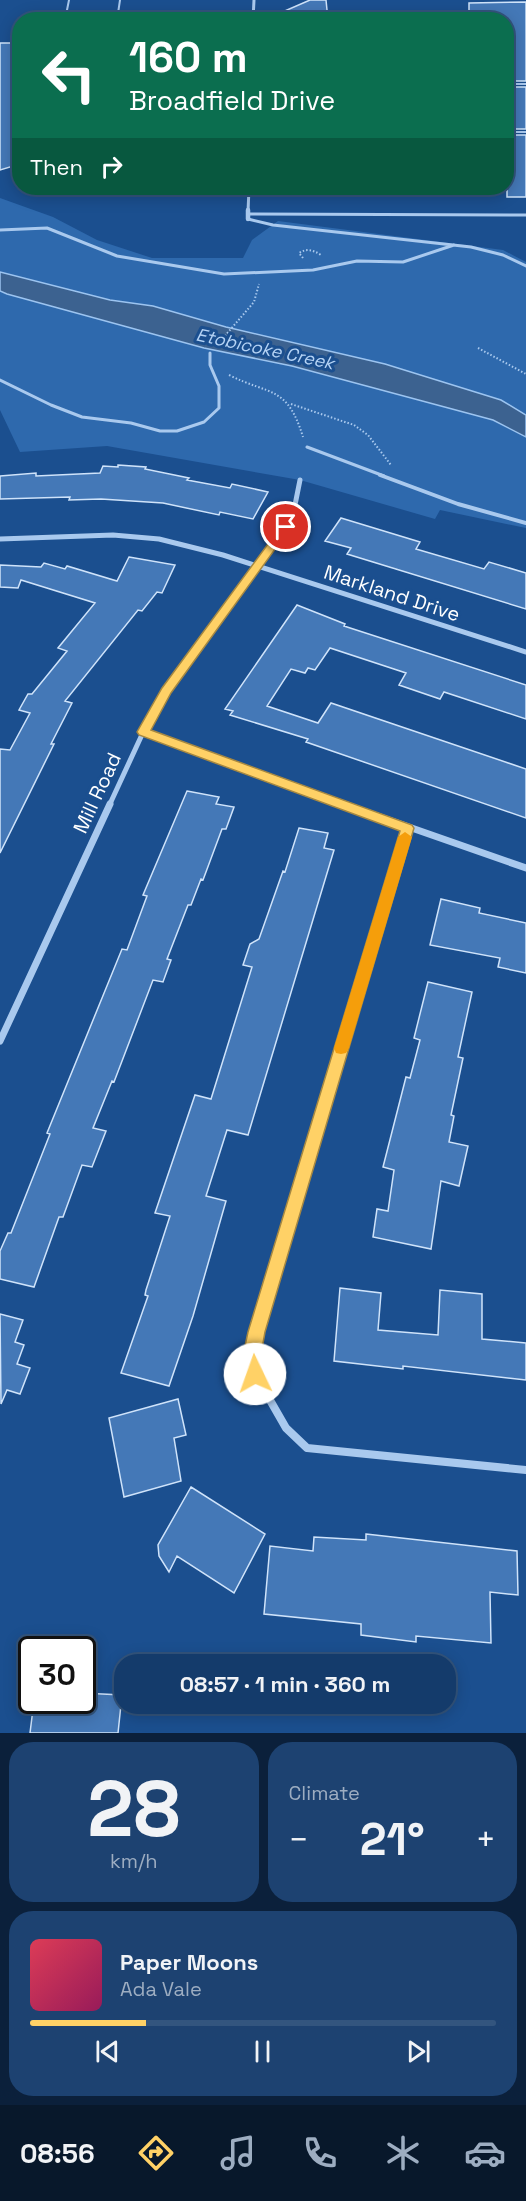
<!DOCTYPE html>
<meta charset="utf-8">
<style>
:root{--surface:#143b6b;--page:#1d4271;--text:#f1f3f6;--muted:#9dadc1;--line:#33557e;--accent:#ffd166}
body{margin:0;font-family:"Space Grotesk",sans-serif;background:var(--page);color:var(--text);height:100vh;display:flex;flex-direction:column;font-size:22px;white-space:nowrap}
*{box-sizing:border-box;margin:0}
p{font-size:20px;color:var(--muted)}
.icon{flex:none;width:33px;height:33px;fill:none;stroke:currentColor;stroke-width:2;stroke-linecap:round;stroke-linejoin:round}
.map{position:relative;height:1733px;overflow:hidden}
.panel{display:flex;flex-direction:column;gap:9px;padding:9px;background:#0b203b;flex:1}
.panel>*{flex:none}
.banner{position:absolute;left:12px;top:12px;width:502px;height:183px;border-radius:24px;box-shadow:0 3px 15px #0003,0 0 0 2px var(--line);background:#0b6e4f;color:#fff;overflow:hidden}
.speed{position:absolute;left:18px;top:1636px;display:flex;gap:12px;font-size:30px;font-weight:700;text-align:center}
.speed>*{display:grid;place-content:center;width:78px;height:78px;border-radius:50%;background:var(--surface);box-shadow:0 3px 15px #0003,0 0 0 2px var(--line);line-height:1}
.speed .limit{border:3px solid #111;border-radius:9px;background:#fff;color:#111}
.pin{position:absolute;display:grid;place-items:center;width:51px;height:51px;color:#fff;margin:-26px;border:3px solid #fff;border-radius:50%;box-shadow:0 2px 6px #0007}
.me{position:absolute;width:66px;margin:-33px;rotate:357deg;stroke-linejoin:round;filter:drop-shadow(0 0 4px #0008)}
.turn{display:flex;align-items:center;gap:21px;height:126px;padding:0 18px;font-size:27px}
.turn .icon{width:78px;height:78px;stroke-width:2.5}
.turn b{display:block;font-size:42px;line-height:51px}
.then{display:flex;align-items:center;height:57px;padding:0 18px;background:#0003;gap:12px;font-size:22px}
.big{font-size:45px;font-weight:800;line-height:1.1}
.panel .card{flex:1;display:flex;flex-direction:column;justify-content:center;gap:9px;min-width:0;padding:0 21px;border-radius:24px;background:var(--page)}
.panel .dial{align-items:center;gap:0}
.dial b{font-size:78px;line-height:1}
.song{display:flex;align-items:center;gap:18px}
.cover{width:72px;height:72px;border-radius:9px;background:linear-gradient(135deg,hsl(350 70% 55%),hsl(330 70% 35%))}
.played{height:6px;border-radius:3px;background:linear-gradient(90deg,var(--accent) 25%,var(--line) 25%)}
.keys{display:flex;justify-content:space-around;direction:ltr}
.heat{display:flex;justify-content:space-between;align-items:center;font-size:33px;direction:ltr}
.panel .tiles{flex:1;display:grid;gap:9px;grid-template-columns:1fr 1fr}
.card:last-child{grid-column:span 2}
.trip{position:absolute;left:114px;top:1654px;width:342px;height:60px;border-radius:24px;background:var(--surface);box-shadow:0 3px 15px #0003,0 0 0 2px var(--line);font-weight:800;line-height:60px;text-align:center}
.tabs{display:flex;height:96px;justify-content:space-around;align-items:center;background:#08182b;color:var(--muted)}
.tabs .icon{width:42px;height:42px}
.tabs .current{color:var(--accent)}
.tabs b{font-size:27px;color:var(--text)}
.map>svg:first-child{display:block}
.green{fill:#2e69ad}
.water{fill:#3c6290;stroke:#9cc4f0;stroke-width:1.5}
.building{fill:#4478b7;stroke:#cfe3fa;stroke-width:1.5}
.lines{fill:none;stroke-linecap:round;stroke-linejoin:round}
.path{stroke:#a9c9ee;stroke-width:2;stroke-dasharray:1.5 2;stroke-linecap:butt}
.lane-far2{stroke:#a9c9ee;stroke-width:2}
.lane-far1{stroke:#a9c9ee;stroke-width:3}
.lane{stroke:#a9c9ee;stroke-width:4}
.street-far4{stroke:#a9c9ee;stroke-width:3}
.street-far3{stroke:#a9c9ee;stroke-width:4.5}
.street-far2{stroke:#a9c9ee;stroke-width:5}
.street-far1{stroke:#a9c9ee;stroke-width:7}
.street{stroke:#a9c9ee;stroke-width:8}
.route{fill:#ffd166;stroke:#a68842;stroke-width:1.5}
.slow{fill:#f59e0b}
.labels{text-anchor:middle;stroke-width:6;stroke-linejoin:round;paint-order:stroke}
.far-water-label{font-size:18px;font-style:italic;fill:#b5d3f5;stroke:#1b4f8f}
.street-label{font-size:20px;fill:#fff;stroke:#1b4f8f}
</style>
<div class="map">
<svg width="526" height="1733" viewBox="0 0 526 1733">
<rect width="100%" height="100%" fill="#1b4f8f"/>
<path class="green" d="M0,198L53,217L97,240L152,258H243L252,240L278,221L503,250L526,262V528L440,510L435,519L300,480L107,446L20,452L0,410Z"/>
<path class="water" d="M0,272L110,300L153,306L226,327L385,364L501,400L526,415V437L493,420L292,366L204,348L7,294L0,291Z"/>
<path class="building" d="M310,0H326L328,20H264Z
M526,2V81H507V20H469V3Z
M0,43H20V164L0,170Z
M507,87H526V129H507Z
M507,135H526V197H507Z
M118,465L146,467L145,469L189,478L187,480L230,488L232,484L268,492L253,519L220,512L219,515L163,503L101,499L69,500L70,497L0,499V476L36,473V476L100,473L103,466L118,467Z
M341,518L420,542L416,549L484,569L489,562L526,573V609L347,554L351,548L325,541Z
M129,557L175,565L162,593L157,592L142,611L138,610L65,701L72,703L51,744H54L0,853V749L10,750L30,713L19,710L28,694H32L67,651L58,648L95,603L21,580L18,588L0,587V565L41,567L44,563L65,569L67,566L117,581Z
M297,605L345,624L344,626L526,685V719L444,692L440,699L399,685L406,673L330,648L315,670L308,668L305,673L291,669L267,706L318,723L331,703L526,769V818L306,742L308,739L230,715L233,711L225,709Z
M187,791L219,797L216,804L234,807L226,829H222L203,880L201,879L191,905H188L167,959L171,960L163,982L153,980L114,1082L112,1081L93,1128L106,1131L92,1167L82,1165L63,1217H59L34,1287L0,1279V1251L8,1233H11L50,1134L47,1133L122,949L127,950L147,896L143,895Z
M299,828L328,833L324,848L334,850L248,1135L227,1130L206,1196L226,1201L193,1316L169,1386L121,1373L148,1296L145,1295L146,1290L170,1216L155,1213L195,1095L211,1099L252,967L243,965L250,944L259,939L283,871L285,872Z
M441,899L480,908L479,913L526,923V973L498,967L500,958L430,945Z
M428,982L472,992L458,1057L463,1058L451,1115L454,1116L449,1142L468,1146L459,1186L441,1181L431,1249L373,1237L377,1209L388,1211L394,1170L383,1167L406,1077L410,1078L420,1040L414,1038Z
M340,1288L381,1293L378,1330L438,1335L440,1290L482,1294V1339L526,1343V1380L403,1366V1369L334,1361Z
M0,1314L23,1320L15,1342L24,1345L17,1364L30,1368L20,1394L7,1390L1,1404Z
M178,1399L186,1435L174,1438L181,1481L124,1497L109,1418Z
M191,1487L265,1534L234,1593L177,1556L169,1572L159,1556L158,1545Z
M366,1534L517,1551L518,1595L490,1592L491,1643L416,1636V1642L361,1635V1624L264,1614L270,1546L313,1551L314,1537L366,1540Z
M82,1693L122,1695L118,1733H30L34,1701H82Z"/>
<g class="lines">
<path class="path" d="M303,258L299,253C307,248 313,250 321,255
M218,344L254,302L259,284
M478,348L526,374
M229,375C271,396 287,385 303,437
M291,404L354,425L368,435L391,465"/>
<path class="lane-far2" d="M65,20L69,0
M117,20L120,0
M507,84H526
M507,132H526"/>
<path class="lane-far1" d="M248,214L526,215
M248,219L273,225L471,247L503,255L526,266
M0,230L47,228L117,256L224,274L313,270L357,261L403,262L454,245
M0,380L51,405L82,417L131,423L160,431H177L204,422L219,408V386L210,365V353
M307,447L384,476"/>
<path class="lane" d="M380,475L458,504L526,523"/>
<path class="street-far4" d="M253,20L254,0
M248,212L249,188"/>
<path class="street-far3" d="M248,219V210"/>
<path class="street-far2" d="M0,539L113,535L159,539L223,555L526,652
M144,732L347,806
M109,806L152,713L286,527L293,515L300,480"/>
<path class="street-far1" d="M343,804L526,868
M0,1041L110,804
M290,1218L408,828"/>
<path class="street" d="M291,1217L256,1332L251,1360L255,1374L286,1428L307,1448L526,1470"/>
</g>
<path class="route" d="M286,524L291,527L171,693L151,730L412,825L414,828L265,1332L260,1360L264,1374L261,1381L255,1383L249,1381L242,1360L248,1332L400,831L139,735L137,732L162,688L282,525Z"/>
<path class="slow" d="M405,832L412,837L349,1048L346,1053L341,1054L336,1053L334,1048L398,837Z"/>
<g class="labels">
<g class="far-water-label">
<text transform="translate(265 349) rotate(12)" y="6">Etobicoke Creek</text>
</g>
<g class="street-label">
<text transform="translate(392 593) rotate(18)" y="7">Markland Drive</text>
<text transform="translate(97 793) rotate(-65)" y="7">Mill Road</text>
</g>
</g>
</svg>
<div class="speed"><div class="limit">30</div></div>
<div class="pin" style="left:286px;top:527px;background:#d93025"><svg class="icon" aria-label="arrive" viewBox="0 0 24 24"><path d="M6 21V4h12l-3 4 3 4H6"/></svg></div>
<svg class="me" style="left:255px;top:1374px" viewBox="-20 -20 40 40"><circle r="19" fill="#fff"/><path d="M0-13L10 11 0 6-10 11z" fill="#ffd166"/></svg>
<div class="trip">08:57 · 1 min · 360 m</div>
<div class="banner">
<div class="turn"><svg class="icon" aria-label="left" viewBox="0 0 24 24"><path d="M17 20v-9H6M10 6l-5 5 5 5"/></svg><div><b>160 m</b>Broadfield Drive</div></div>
<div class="then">Then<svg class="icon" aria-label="right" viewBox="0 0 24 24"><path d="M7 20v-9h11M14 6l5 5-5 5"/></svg></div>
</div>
</div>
<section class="panel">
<div class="tiles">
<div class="card dial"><b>28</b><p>km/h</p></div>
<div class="card"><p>Climate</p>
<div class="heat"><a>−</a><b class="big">21°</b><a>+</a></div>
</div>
<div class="card">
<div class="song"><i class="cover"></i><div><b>Paper Moons</b><p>Ada Vale</p></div></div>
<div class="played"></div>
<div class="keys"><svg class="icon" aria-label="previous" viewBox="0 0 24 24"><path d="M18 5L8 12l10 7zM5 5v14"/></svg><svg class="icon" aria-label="pause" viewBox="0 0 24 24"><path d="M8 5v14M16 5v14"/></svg><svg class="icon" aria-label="next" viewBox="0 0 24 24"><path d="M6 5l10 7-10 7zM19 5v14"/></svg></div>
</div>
</div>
</section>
<nav class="tabs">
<b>08:56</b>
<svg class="icon current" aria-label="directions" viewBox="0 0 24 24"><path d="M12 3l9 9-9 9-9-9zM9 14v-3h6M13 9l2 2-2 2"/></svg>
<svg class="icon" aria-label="music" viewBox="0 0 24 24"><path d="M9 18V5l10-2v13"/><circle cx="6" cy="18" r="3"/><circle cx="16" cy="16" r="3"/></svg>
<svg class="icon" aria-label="phone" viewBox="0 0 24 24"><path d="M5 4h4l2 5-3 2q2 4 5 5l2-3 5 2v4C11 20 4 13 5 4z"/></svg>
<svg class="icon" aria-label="climate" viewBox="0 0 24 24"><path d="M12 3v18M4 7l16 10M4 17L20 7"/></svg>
<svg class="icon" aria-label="car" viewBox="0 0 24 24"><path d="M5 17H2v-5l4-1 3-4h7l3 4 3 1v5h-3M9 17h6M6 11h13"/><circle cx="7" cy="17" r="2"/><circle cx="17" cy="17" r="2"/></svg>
</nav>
